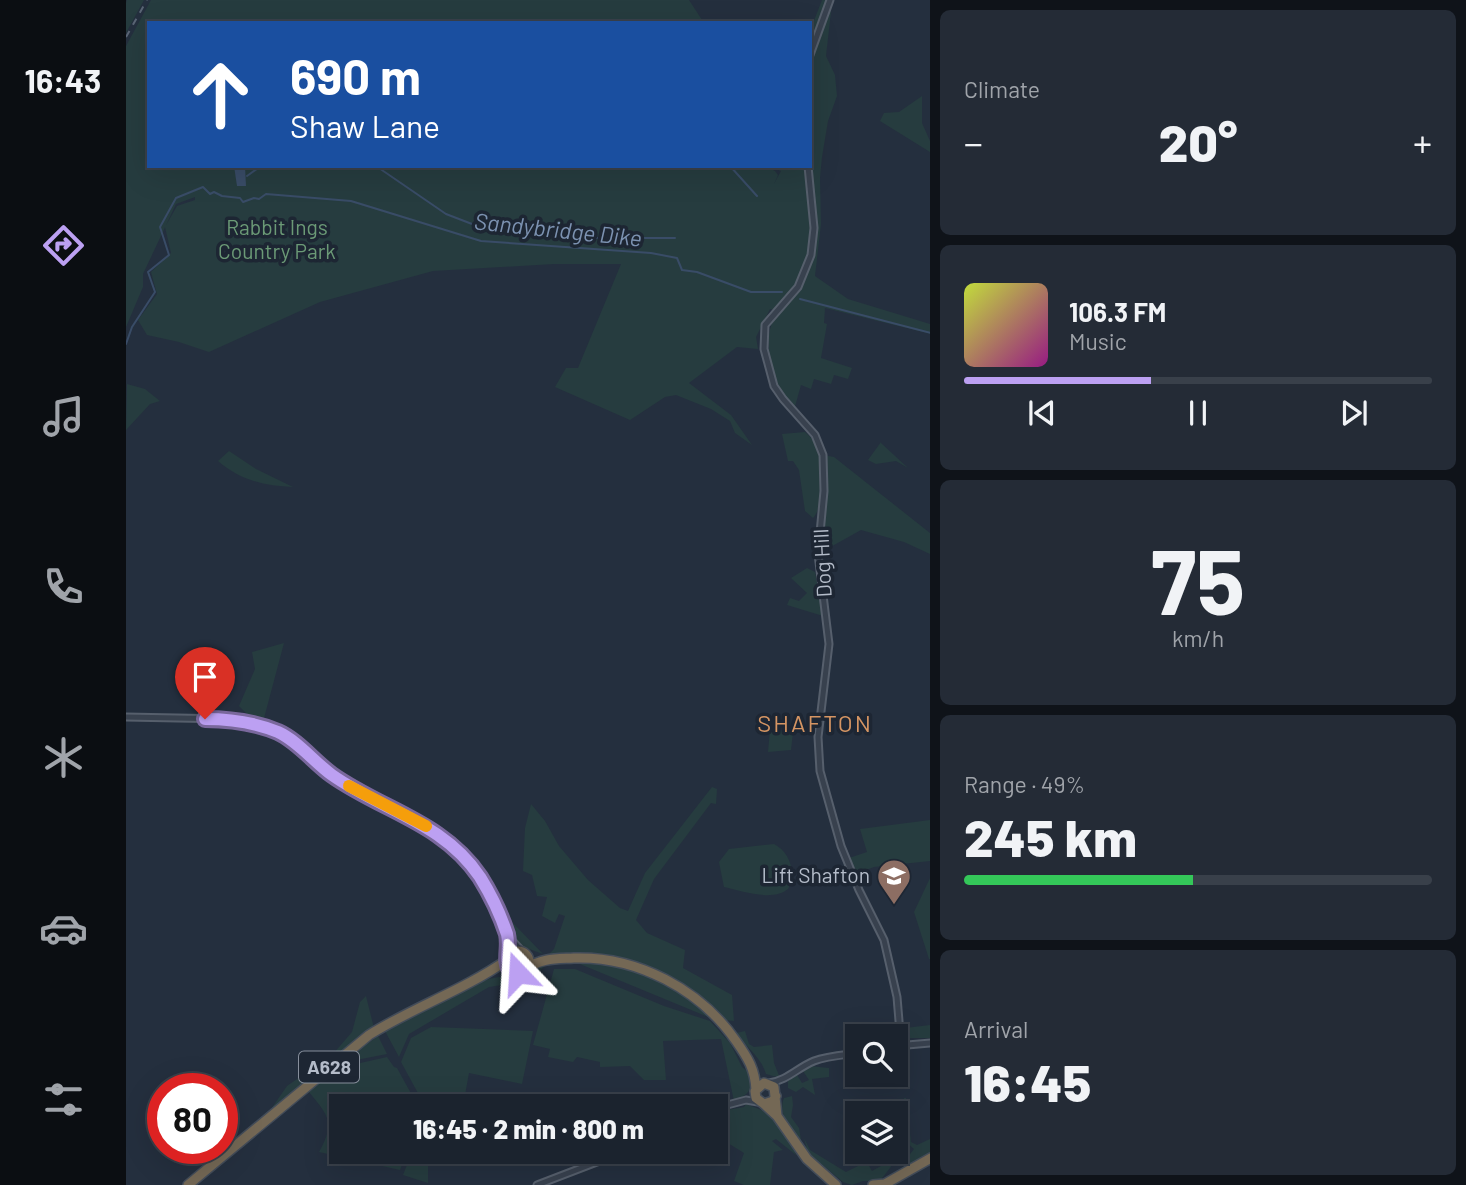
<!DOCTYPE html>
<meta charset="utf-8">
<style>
:root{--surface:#1b232e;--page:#242b36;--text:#f1f3f6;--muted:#a0a4aa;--line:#39404a;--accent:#bca0f2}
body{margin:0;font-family:Barlow,sans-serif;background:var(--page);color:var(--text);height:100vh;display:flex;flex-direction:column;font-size:26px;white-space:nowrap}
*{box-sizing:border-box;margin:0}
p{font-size:23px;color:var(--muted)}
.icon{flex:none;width:38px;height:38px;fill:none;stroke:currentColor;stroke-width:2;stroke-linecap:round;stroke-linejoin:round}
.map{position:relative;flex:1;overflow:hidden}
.side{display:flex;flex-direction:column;gap:10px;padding:10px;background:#0f1319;width:536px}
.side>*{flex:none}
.top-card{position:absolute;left:21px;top:21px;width:665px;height:147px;border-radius:0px;box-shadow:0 7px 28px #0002,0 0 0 2px var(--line);background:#1a4fa0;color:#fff;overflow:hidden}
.buttons{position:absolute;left:719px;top:1024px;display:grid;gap:14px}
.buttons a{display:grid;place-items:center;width:63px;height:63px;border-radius:0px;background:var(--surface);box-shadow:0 7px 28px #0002,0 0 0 2px var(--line);font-size:35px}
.speed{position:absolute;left:21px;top:1073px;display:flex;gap:14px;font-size:35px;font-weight:700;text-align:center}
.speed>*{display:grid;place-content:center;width:91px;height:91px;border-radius:50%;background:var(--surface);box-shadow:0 7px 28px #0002,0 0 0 2px var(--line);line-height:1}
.speed .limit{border:10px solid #d22;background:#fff;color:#111}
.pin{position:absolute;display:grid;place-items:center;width:60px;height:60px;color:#fff;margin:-72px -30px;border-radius:50% 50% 50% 0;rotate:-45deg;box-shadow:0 0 7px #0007}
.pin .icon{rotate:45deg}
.me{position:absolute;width:77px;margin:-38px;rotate:340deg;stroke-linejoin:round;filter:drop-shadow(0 0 5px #0008)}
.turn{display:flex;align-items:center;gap:24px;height:147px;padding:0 28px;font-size:32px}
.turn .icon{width:91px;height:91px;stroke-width:2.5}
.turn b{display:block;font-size:49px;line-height:60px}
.big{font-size:52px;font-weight:800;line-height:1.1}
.side .card{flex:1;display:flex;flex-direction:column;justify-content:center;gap:10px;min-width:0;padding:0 24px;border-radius:10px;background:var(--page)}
.side .dial{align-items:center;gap:0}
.dial b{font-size:91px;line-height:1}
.song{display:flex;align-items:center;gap:21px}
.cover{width:84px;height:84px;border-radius:10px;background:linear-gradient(135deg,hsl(70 70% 55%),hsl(310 70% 35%))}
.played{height:7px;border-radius:4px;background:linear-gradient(90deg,var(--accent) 40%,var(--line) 40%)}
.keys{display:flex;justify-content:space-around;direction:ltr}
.heat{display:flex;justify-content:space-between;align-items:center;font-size:38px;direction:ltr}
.charge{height:10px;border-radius:5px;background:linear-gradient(90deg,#34c759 49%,var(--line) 0)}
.trip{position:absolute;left:203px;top:1094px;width:399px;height:70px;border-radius:0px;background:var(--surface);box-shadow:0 7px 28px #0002,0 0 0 2px var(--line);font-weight:800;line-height:70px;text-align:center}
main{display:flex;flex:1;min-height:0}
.tab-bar{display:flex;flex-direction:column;width:126px;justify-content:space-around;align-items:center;background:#0b0e12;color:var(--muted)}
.tab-bar .icon{width:49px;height:49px}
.tab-bar .on{color:var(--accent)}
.tab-bar b{font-size:32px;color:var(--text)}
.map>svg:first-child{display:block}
.green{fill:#263c3f}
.water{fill:#394c67}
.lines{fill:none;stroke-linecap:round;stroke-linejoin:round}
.stream{stroke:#394c67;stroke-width:2}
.minor-casing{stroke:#565f6c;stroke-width:9}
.highway-casing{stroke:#434c59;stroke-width:12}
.minor{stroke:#38414e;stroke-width:5}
.highway{stroke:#746855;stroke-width:9}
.rail{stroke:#5a6575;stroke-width:2;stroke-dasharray:7 7;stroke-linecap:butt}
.route-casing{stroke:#7a689d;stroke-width:18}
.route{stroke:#bca0f2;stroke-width:12}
.slow{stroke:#f59e0b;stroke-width:12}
.labels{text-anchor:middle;stroke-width:7;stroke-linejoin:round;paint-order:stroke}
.shield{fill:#1d2633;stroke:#878f9c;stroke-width:2}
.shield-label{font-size:19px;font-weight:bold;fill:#b4bcc9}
.park-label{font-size:21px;fill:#6b9a76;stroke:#1d2633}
.street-label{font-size:21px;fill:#b4bcc9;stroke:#1d2633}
.poi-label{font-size:21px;fill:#b4bcc9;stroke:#1d2633;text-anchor:end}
.water-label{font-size:23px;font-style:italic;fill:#7c92b1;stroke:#1d2633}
.quarter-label{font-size:24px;letter-spacing:2px;fill:#d59563;stroke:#1d2633}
</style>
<main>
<nav class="tab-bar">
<b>16:43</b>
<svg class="icon on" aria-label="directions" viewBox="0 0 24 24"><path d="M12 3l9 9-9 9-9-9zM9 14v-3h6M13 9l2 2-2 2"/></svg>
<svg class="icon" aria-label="music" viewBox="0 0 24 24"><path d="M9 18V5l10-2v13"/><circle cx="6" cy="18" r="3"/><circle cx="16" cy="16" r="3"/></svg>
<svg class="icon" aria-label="phone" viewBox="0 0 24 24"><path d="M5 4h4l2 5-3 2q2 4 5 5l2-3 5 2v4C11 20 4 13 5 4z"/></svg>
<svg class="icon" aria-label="climate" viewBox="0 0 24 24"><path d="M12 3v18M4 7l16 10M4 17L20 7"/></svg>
<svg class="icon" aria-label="car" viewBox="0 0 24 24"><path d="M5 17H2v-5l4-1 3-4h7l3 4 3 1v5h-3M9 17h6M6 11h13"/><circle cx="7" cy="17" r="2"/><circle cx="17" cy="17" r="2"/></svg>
<svg class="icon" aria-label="filters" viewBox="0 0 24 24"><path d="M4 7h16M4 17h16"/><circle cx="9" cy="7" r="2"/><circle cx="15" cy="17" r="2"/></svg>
</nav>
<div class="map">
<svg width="805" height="1185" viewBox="0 0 805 1185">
<rect width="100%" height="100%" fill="#242f3e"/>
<path class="green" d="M1,0H18L0,33V3Z
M25,0H563L578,23H23V166H639L649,171L652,175L648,184L655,171L644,166H684V31L696,0H702L700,5L705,12L700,56L709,75L711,96L702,121L696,157L694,178L695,224L689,276L722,299L804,324L805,334L699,308L698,323L701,324L695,358L726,368L722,379L708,375L705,384L688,379L685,389L675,385L668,410C648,386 631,337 653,311L644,309L630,337L632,349L611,347L563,383L605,415L626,445L609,433L604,421L585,409L550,395L539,397L504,420L429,387L440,368H452L495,264H428L307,271L194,302L83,352L53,342L21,335L12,320L31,294L25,272L45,253L39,227L51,206L69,200V197L50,204L17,274V287L0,327V46Z
M796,96V123L804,141V152L754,121L758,113L773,112Z
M1,384L19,389L34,401L24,404L0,430Z
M679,432C684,436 690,443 693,450C698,463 697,510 687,518L679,511L673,470L667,461H662L656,434Z
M755,442V443L782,468L770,461L750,464L742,460Z
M103,451L130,469L167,487C138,486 114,480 92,461Z
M697,455L708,457L804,533V554L778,542L735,530L692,554L698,491Z
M681,568L689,572L697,616L661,605L664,598L673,601L681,593L665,578Z
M158,643L137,722L126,719L113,706L129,669L126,652Z
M644,729L667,732L665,750L642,752Z
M586,787L591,789L590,804L585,803L528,879L510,920L521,933L559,950L557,968L606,995L608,1021L598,1020L536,973L460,955H422L428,949L439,916L433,914L429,923L416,916L421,897L411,896L406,875L397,871L399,828L405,804L419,821L433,846L462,880L494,908L502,911L519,873Z
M804,820V861L748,867L729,874L723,858L741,852L734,829Z
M648,844C664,852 671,874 662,889C646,902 617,891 598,887L593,862L603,849Z
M804,878L805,959H803L788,912Z
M387,923L417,954L392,945L380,925Z
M449,962C506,963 544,982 587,1019Z
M414,964L419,966L403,981L363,987L283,1034L273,1057L259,1031C290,1013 329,989 363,979C387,972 389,985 414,964Z
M428,969H449L538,1006L584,1021L604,1043L616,1067L626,1075C626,1091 622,1095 608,1101L595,1039L537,1041L540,1080H518L504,1066L474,1067V1062L451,1057L447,1062L422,1057L424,1049L407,1045Z
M240,996L248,1028L214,1052L143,1112L161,1086L207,1054L226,1032L234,1002Z
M804,1025V1038H780L779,1028Z
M305,1027L407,1031L396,1084L343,1073L337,1106H299L275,1062L285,1038Z
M619,1031L623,1044L628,1047L646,1045L648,1063L654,1078L640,1074C635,1057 620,1047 610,1033Z
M252,1036L261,1054L220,1062L219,1060Z
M261,1057L268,1067L271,1068L292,1106H215V1152H281L274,1170L193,1152C210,1122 202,1115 182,1091L216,1063L221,1066Z
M684,1066L703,1068V1077L686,1079L689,1095L677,1087L670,1092L662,1088V1081L671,1075L676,1083L683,1080L677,1071Z
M666,1096L667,1105L665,1117L673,1128L676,1146C666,1132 651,1115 658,1098Z
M778,1098H780L785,1142L791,1145L804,1139V1153L783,1165L781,1158L788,1149L780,1142Z
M620,1104L643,1113L669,1152L670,1155L650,1139L646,1141L657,1150L648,1152L644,1185H618L608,1181L618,1153L597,1140L595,1111L618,1107Z
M678,1138L684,1150L720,1172L732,1166H743L746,1171L773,1156L754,1181H737L726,1185L717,1182L682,1153Z
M286,1152H302V1183L277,1175Z"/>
<path class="water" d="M108,166H119L120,186H111Z"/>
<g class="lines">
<path class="stream" d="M250,166L320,214L346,224L447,238H549
M604,166L631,196
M121,176L135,166
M674,299L805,333
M0,344L6,327L29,292L22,272L43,255L34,227L50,198L77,187L84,194L88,192L96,196L114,198L117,202L128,198L133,199L140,194L225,201L355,241L525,253L551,258L556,270L571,272L625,292H656"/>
<g class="minor-casing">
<path id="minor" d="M684,55L704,0
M682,166L688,228L685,255L672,287L639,325L638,349L648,386L657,399L689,435L697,455L698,491L692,554L703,644L692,737L694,771L715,846L733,890L758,940L771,997L775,1045
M0,717L103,719L154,733L222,785L296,824L330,847L356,880L381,935L395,950
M381,935L382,956
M770,1046L805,1043
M643,1083C662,1080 671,1068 688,1061C701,1056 717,1055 732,1053
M590,1108L620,1100L632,1102
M411,1185L497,1152"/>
</g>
<g class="highway-casing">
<path id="highway" d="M381 962a11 11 0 1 1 22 0a11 11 0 1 1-22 0Z
M402,968C415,958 431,959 448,958C511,956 574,989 610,1041C622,1058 629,1069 630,1090
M650,1096L647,1101L638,1104L630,1098L629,1091L638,1083L648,1087L651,1116
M638,1104L651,1116L681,1159L710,1185
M62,1185L243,1035C288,1007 338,990 381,960
M747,1185L759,1184L805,1158"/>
</g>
<use href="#minor" class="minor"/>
<use href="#highway" class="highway"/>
<path class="rail" d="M0,37L21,0"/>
</g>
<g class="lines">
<g class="route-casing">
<path id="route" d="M79,719C104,719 128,722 152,732C172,741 188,762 206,775C257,811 317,822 354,877C364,893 375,916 381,934C384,947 378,960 384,970L392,973"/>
</g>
<use href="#route" class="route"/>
<path class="slow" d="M223,786L300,826"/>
</g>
<defs>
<g id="school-pin" transform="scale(1.75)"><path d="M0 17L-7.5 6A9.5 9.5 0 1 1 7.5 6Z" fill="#8d6e63" stroke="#1d2633"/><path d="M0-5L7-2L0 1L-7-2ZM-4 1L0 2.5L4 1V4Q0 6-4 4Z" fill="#fff"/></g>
</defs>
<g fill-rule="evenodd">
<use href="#school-pin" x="768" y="876"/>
</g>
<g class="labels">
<rect class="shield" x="173" y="1051.5" width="60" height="31" rx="5"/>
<g class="shield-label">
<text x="203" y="1074">A628</text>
</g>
<g class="park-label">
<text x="151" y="235">Rabbit Ings<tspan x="151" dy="24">Country Park</tspan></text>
</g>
<g class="street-label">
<text transform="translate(697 563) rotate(-93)" y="7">Dog Hill</text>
</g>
<g class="poi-label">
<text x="744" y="883">Lift Shafton</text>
</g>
<g class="water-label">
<text transform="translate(432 230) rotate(6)" y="8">Sandybridge Dike</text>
</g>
<g class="quarter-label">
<text x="689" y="732">SHAFTON</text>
</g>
</g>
</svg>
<div class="buttons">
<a><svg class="icon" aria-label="search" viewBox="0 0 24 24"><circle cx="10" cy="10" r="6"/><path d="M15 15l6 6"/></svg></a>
<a><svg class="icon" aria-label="layers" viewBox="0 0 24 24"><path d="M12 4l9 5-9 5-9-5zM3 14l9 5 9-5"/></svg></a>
</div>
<div class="speed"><div class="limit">80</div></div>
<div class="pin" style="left:79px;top:719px;background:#d93025"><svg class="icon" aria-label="arrive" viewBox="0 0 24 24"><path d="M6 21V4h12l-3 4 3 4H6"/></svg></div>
<svg class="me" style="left:392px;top:973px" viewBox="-20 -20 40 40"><path d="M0-17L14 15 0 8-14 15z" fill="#bca0f2" stroke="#fff" stroke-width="4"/></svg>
<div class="trip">16:45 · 2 min · 800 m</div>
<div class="top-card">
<div class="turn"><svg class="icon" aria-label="ahead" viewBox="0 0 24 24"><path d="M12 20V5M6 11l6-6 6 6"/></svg><div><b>690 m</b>Shaw Lane</div></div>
</div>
</div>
<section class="side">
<div class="card"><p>Climate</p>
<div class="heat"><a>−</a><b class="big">20°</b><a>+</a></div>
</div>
<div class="card">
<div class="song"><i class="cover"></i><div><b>106.3 FM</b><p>Music</p></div></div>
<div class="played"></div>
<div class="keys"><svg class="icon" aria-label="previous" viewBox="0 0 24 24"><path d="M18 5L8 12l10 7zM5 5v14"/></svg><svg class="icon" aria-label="pause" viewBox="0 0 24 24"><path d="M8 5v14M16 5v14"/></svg><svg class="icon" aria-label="next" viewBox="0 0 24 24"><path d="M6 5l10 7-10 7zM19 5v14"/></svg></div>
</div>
<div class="card dial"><b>75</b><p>km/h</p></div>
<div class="card"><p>Range · 49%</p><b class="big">245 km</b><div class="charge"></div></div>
<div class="card"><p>Arrival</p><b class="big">16:45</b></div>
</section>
</main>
